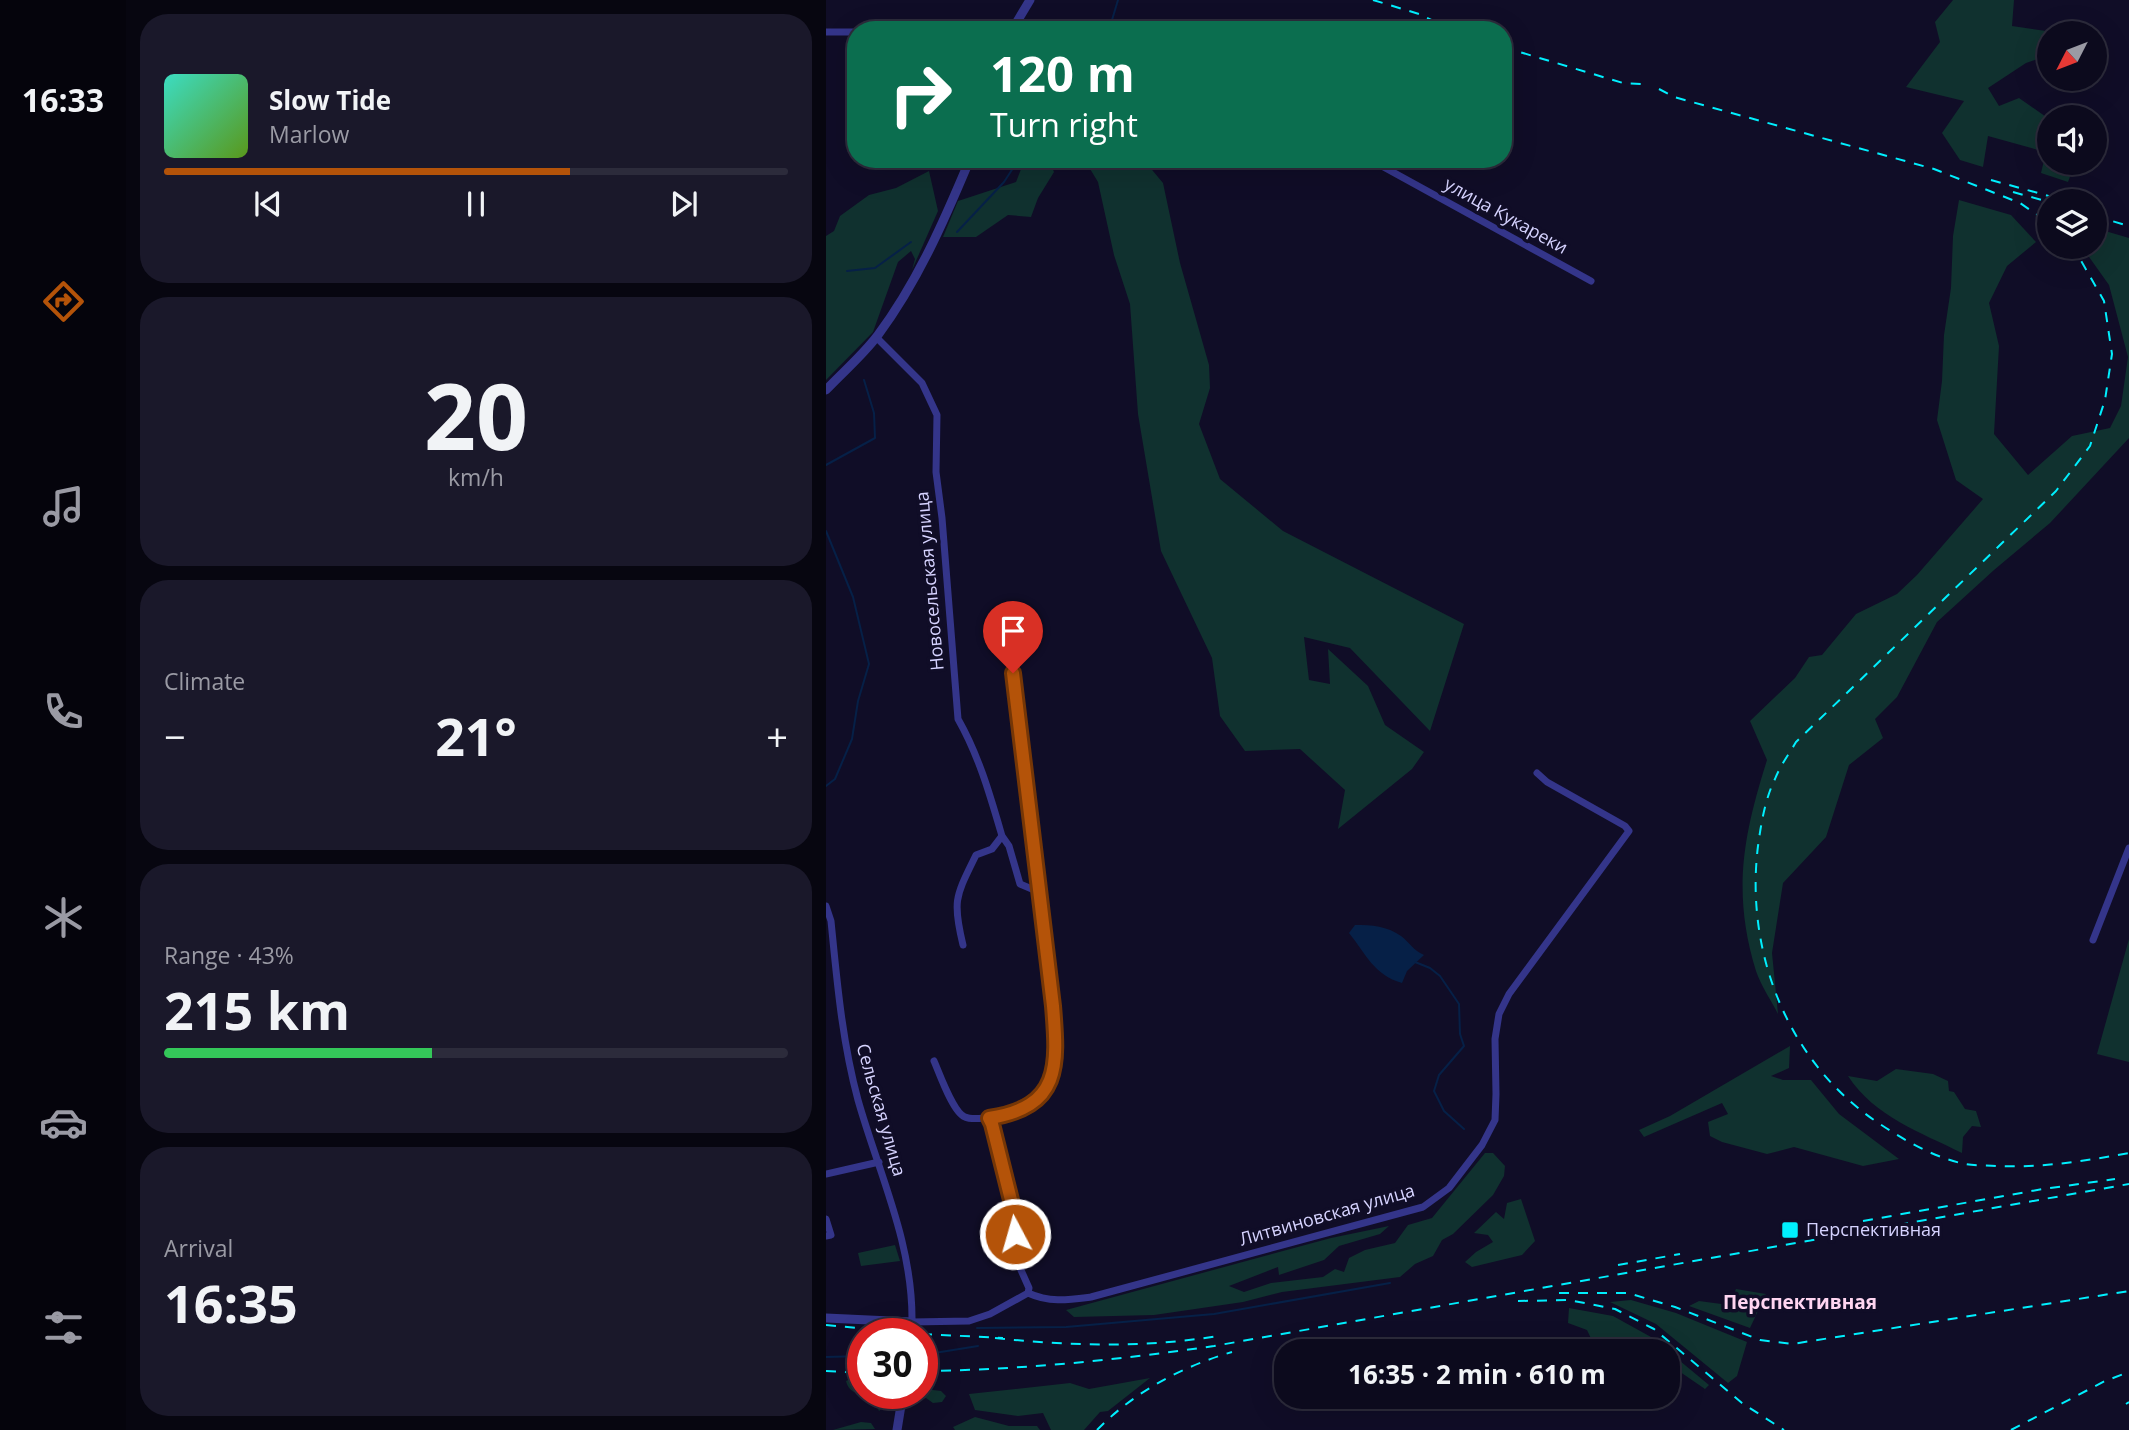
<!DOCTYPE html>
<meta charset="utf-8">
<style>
:root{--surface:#0c0a1d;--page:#1a182a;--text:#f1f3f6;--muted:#9a9aa4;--line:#2c2b3b;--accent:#b45309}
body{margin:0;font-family:"Open Sans",sans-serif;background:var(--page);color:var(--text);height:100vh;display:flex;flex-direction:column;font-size:26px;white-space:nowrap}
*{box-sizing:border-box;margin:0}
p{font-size:23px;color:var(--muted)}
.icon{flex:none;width:38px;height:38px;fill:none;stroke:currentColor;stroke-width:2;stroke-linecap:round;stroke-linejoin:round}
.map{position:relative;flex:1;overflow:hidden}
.panel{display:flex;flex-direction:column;gap:14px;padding:14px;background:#070610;width:700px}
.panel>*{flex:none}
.guide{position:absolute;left:21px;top:21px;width:665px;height:147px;border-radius:28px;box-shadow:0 7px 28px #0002,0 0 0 2px var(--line);background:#0b6e4f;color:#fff;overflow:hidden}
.needle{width:46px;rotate:228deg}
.fabs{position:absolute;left:1211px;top:21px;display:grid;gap:14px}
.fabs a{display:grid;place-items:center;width:70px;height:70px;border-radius:50%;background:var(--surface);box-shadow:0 7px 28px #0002,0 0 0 2px var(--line);font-size:35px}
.speed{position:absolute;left:21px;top:1318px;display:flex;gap:14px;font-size:35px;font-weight:700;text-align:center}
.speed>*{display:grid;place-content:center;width:91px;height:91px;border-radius:50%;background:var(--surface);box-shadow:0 7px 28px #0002,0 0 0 2px var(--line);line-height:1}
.speed .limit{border:10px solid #d22;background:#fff;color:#111}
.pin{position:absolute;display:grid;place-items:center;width:60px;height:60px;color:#fff;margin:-72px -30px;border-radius:50% 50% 50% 0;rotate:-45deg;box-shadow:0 0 7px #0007}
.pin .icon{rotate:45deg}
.me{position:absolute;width:77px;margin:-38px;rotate:354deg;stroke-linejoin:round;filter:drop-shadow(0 0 5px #0008)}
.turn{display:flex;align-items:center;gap:24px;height:147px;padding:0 28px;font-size:32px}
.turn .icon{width:91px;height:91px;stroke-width:2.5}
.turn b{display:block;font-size:49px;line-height:60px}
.big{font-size:52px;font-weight:700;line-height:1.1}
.panel .widget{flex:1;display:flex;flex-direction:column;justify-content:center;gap:10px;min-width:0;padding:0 24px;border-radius:28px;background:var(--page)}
.panel .dial{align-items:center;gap:0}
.dial b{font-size:91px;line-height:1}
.song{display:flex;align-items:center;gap:21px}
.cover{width:84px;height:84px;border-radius:10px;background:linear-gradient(135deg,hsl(170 70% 55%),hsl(90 70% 35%))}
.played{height:7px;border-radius:4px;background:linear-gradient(90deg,var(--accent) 65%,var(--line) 65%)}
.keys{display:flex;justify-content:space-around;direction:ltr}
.heat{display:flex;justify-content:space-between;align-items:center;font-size:38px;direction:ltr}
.charge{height:10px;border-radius:5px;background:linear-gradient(90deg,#34c759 43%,var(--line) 0)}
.trip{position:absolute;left:448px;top:1339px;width:406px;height:70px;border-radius:28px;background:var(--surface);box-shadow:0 7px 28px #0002,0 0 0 2px var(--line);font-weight:700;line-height:70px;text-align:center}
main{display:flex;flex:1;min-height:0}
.tab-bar{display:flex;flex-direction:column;width:126px;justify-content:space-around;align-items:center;background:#05040c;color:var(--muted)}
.tab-bar .icon{width:49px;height:49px}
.tab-bar .active{color:var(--accent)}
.tab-bar b{font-size:32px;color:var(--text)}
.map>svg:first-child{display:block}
.green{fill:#10312f}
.water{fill:#062047}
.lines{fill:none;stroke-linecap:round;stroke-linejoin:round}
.stream{stroke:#062047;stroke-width:2}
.minor{stroke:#34358a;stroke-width:7}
.tertiary{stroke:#34358a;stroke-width:9}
.rail{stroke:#00effe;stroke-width:2;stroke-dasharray:10 9;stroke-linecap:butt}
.route-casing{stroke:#753606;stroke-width:18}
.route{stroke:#b45309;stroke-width:12}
.poi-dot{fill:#00effe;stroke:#100d27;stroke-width:2.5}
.labels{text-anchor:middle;stroke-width:7;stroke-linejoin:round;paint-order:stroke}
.street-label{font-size:18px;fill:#d6d3ff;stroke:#100d27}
.poi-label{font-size:18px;fill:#d6d3ff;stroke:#100d27;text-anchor:start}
.neighbourhood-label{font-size:19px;font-weight:bold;fill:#ffd5f1;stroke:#100d27}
</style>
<main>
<nav class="tab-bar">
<b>16:33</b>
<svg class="icon active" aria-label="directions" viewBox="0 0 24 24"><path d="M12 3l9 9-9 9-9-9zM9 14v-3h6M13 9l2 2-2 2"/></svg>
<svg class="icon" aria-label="music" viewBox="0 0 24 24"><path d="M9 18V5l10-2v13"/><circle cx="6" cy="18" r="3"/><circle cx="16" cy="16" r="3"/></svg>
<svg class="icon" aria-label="phone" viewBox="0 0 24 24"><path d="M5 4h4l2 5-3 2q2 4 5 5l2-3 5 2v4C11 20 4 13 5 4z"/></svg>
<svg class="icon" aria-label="climate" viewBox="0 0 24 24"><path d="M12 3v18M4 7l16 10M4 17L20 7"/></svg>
<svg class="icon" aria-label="car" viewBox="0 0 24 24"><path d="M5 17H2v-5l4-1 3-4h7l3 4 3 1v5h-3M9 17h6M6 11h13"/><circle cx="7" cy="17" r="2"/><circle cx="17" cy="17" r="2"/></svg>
<svg class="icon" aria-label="filters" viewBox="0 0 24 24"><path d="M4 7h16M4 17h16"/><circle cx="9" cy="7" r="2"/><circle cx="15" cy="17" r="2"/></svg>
</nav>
<section class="panel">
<div class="widget">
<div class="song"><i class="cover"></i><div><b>Slow Tide</b><p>Marlow</p></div></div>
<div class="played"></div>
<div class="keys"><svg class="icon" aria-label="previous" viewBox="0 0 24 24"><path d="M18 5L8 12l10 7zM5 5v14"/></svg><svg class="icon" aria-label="pause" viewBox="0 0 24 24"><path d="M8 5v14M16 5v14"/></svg><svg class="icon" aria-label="next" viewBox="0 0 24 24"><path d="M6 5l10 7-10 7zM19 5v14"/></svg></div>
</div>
<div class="widget dial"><b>20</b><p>km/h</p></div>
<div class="widget"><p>Climate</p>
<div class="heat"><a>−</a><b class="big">21°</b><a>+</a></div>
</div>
<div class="widget"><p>Range · 43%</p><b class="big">215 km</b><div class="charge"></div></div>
<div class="widget"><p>Arrival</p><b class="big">16:35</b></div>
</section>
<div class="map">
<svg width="1303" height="1430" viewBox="0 0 1303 1430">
<rect width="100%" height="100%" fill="#100d27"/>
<path class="green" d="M1127,0H1188L1186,26L1234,33H1223V55L1200,63L1162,88L1173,106L1193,98L1223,119V163H1249L1242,182L1215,173L1220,152L1162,136L1157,167L1134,160L1116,133L1138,101L1080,87L1114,42L1109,22Z
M199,159H222L228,172L212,198L205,217L182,215L150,237H117L132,201L190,182Z
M258,159H317L337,183L354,263L383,365L384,388L373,424L394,479L457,531L638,624L604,731L524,648L478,637L483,680L504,684L502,649L542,686L559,725L598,752L586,769L512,829L519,790L474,749L419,751L394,716L386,658L335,551L312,414L304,304L288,255L272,182Z
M103,171L112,211L86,270L89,259L85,251L72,262L47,332L0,380V236L8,231L14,216L43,195L70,188Z
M1133,200L1185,215L1210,242L1181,266L1163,303L1173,346L1168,434L1202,475L1246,436L1284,428L1295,406L1302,357L1283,285L1256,247H1269V228L1303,238V438L1224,523L1168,570L1111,622L1071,697L1049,719L1057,738L1023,765L1000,837L957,883L946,953L952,1014C945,1000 935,986 930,971C906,893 917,836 941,760L924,721L969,678L983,657L996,655L1030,614L1071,594L1091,575L1157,499L1130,480L1111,420L1116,381L1118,335L1125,288L1127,236Z
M1303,939V1062L1271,1054Z
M964,1046L963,1068L945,1076L957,1080H985L1013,1114L1073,1159L1037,1166L968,1147L941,1154L896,1142L884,1136L882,1122L902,1114L896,1103L818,1137L813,1130L844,1116Z
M1070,1069L1107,1074L1122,1081L1123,1091L1128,1092L1139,1109L1150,1111L1155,1127L1146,1126L1137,1137L1136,1153C1094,1132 1049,1117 1022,1076L1051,1081Z
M659,1153H667L679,1166L678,1176L667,1195L627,1234L616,1240L607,1256L589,1264L574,1277L456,1292L417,1302L328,1315L248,1317L240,1310L505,1238L563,1226L554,1234L513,1246L498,1260L453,1275L452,1267L403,1286L418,1292L445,1283L497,1277L509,1269L518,1272L523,1258L539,1250L569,1243L582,1225L606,1218Z
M695,1199L709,1241L696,1255L646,1267L639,1262L650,1252L667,1242L662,1235L648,1233L670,1212L678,1219L681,1203Z
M69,1245L74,1261L35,1266L32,1253Z
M910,1289L940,1294L924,1328L863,1306L873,1301L903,1305Z
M805,1300L850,1313L921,1342L911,1376L902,1383L830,1324L784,1302Z
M743,1308L787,1316L825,1337L842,1351H771L761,1330L742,1323Z
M842,1351L883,1385L879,1389L844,1365L842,1367Z
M28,1377L37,1378V1393H60L66,1401L53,1411L46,1397C34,1394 23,1394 20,1381Z
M324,1378L282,1411L274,1412L258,1430H225L217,1413L192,1416L149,1410L143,1394L244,1383L263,1389Z
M99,1389L115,1391L120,1396L116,1402L107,1403L100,1398L97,1399L96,1391Z
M149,1417L183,1426H211L214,1430H129L127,1427Z
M35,1422L45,1423L49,1429L7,1430Z"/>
<path class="water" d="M529,925C546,925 561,926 575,936C584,943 587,950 598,955L581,971L576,983C548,975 540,954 523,933Z"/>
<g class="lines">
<path class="stream" d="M283,30L292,0
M131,232L178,182L193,159
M21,271L49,268L85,242
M0,465L49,438L48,413L38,380
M0,531L27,597L43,664L32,701L26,739L9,779L0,786
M589,962L604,968L614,976L633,1004L634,1034L638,1046L613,1075L608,1091L618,1111L638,1129
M151,1328L240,1327L388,1314L564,1283
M96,1355L152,1346
M97,1356L105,1359
M0,1357L37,1356
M105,1380V1389"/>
<path class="minor" d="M267,30H279
M0,32H30
M543,159L765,281
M50,337L96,383L111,415L110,472L116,518L132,719C153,756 164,795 176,836L166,849L150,855C130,896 126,900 137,945
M176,836L183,846L194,884L213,892
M0,906L5,921C11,981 16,1041 32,1100C53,1174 87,1243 86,1322L143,1321L164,1314L202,1293C224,1303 242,1300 265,1297L597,1207L623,1188L656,1145L669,1120L670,1094L669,1039L673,1014L683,994L803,831L799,826L721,782L711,773
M1267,940L1303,848
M108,1061C113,1072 127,1113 139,1117C145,1120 156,1118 163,1118L166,1124L187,1208L189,1234L186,1250L203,1288L202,1293
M163,1118C235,1107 232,1067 227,1006L187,673
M0,1174L53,1162
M0,1219L5,1235L0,1236"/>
<path class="tertiary" d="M186,30L204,0
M0,390C17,372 37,355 52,335C92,281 118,221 144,159
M0,1318L86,1322L85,1334
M71,1430L77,1393"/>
<path class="rail" d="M547,0L593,14L627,30
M677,47L797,83L816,84
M833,89L848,97L1108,169L1194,203L1223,223
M1165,180L1241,201
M1187,192L1223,202
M1269,216L1303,226
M1243,247L1254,259L1278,301L1286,354L1279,400L1264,446L1230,491L970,742C963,754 954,766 949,779C939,799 935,824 932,846C919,950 960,1059 1048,1120C1076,1139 1106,1157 1139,1164C1149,1166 1161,1165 1171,1166C1216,1168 1259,1161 1303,1153
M1037,1221L1217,1189L1289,1179
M792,1265L854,1254
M733,1293H802L849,1307L934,1340L966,1344L1303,1291
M692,1301L743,1300L789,1309L828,1329L916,1403L958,1430
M0,1325L95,1334
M96,1334L177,1338
M169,1338C243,1346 318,1348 392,1336
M0,1371L37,1373
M96,1371C194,1370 291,1360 388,1346L1303,1184
M1300,1404L1303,1402
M271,1430C308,1392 355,1367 406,1352
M1185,1430L1279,1381L1303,1372"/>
</g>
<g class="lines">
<g class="route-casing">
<path id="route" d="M187,673L227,1006C232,1066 235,1107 163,1118L166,1124L187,1208L189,1234"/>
</g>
<use href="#route" class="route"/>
</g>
<rect class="poi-dot" x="955" y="1221" width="18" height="18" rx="3.5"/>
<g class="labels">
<g class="street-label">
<text transform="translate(680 216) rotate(29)" y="6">улица Кукареки</text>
<text transform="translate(104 581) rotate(-95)" y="6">Новосельская улица</text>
<text transform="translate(55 1110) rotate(74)" y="6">Сельская улица</text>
<text transform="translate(501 1215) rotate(-16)" y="6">Литвиновская улица</text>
</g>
<g class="poi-label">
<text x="980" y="1236">Перспективная</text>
</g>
<g class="neighbourhood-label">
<text x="974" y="1309">Перспективная</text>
</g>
</g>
</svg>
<div class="fabs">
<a><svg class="needle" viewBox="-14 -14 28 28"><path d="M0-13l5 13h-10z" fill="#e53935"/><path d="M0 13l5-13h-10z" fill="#9a9aa4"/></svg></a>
<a><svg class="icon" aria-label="sound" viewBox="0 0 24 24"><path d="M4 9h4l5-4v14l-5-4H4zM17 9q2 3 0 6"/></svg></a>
<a><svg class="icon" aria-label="layers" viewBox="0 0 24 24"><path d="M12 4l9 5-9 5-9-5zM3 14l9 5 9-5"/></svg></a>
</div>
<div class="speed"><div class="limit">30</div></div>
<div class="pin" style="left:187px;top:673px;background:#d93025"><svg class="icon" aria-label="arrive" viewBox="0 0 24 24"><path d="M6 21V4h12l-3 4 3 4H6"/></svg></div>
<svg class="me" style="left:189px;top:1234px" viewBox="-20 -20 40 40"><circle r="17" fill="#b45309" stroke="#fff" stroke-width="3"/><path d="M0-11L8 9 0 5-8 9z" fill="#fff"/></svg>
<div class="trip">16:35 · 2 min · 610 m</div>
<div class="guide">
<div class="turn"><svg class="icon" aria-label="right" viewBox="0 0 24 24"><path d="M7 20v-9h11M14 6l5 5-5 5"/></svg><div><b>120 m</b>Turn right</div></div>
</div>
</div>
</main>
